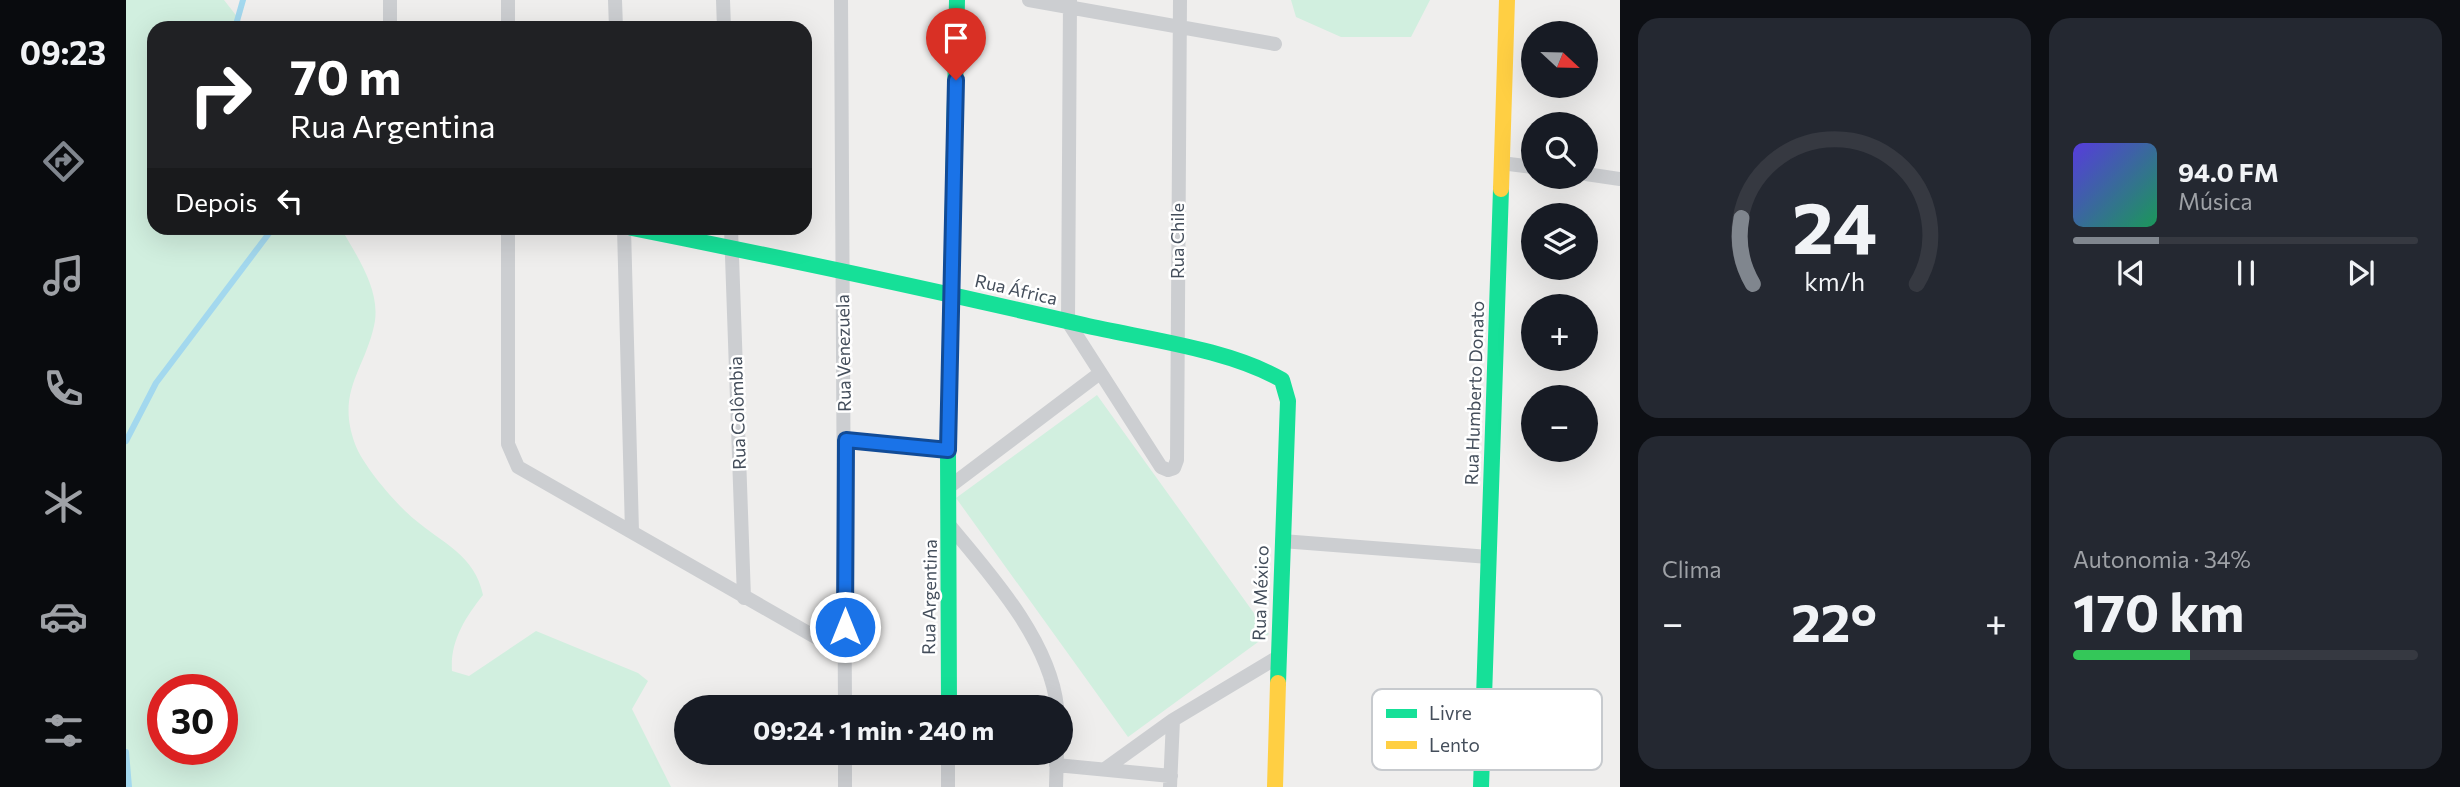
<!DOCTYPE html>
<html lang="pt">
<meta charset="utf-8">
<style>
:root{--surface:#171b24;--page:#242831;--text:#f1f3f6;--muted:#9ea1a6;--line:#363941;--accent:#80868e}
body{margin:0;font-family:Commissioner,sans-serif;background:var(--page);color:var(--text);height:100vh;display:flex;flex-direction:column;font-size:26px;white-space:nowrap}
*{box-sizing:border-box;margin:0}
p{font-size:23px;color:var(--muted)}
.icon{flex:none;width:38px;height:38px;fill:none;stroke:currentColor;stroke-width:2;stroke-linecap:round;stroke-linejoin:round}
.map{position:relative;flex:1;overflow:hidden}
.side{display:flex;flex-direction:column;gap:18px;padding:18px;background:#0d0f14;width:840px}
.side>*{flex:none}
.guide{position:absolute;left:21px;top:21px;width:665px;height:214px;border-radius:21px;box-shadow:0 7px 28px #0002;background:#202124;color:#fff;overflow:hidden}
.needle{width:46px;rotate:112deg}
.buttons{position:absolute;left:1395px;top:21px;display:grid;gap:14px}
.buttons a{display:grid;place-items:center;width:77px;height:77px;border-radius:50%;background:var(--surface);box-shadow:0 7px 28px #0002;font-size:35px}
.speed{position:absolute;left:21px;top:674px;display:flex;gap:14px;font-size:35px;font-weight:700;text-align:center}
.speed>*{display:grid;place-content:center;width:91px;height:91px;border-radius:50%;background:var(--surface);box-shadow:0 7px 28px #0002;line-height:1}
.speed .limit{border:10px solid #d22;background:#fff;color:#111}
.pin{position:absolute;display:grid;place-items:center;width:60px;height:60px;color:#fff;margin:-72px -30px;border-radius:50% 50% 50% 0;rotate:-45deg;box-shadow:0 0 7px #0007}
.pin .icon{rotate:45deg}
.me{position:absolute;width:77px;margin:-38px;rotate:0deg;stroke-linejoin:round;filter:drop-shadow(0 0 5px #0008)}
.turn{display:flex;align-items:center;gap:24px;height:147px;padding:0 28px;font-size:32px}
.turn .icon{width:91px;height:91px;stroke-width:2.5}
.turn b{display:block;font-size:49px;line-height:60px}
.then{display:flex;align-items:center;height:66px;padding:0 28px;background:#0003;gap:14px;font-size:26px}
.big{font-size:52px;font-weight:700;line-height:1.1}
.side .tile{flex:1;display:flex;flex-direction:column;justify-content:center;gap:10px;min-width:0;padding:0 24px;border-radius:21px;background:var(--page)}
.side .dial{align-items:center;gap:0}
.dial svg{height:182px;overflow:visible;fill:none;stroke:var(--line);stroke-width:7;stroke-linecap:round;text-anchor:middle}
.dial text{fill:var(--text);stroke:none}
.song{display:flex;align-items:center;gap:21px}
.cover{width:84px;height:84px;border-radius:10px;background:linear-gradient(135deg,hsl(250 70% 55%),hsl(150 70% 35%))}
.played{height:7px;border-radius:4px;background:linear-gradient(90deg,var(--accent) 25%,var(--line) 25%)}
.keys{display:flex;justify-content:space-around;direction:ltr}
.heat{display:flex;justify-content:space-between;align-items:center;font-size:38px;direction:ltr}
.charge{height:10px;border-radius:5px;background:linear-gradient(90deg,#34c759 34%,var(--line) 0)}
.side .tiles{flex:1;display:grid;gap:18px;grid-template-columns:repeat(2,1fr)}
.trip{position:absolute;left:548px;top:695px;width:399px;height:70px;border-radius:35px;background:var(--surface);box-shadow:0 7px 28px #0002;font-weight:700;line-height:70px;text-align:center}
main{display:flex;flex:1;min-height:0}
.tabs{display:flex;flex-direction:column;width:126px;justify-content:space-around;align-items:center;background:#090b0e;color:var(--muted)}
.tabs .icon{width:49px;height:49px}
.tabs .active{color:var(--accent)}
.tabs b{font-size:32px;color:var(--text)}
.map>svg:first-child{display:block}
.green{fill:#d1efdf;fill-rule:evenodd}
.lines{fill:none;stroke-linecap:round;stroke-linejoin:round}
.stream{stroke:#a3d8ee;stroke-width:6}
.street{stroke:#ccced1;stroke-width:14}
.fast{stroke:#16e098;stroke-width:16}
.slow{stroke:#ffcf43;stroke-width:16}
.route-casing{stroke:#114b97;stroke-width:18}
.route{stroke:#1a73e8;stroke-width:12}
.labels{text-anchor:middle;stroke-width:5;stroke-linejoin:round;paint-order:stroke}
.street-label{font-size:18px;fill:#444e5b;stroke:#fff}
.key{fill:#fff;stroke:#c7cace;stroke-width:2}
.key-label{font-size:19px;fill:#444e5b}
</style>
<main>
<nav class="tabs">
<b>09:23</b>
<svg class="icon active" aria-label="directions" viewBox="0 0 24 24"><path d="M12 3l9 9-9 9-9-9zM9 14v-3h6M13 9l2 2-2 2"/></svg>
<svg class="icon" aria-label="music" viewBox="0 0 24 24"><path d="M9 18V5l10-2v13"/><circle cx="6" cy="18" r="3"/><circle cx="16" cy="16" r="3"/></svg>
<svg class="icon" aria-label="phone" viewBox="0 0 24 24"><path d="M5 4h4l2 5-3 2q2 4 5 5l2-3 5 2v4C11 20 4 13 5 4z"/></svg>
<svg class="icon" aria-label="climate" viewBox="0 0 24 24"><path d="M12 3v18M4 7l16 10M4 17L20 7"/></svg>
<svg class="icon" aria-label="car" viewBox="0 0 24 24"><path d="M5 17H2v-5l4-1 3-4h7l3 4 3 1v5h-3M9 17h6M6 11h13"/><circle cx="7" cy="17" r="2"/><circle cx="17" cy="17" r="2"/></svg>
<svg class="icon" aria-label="filters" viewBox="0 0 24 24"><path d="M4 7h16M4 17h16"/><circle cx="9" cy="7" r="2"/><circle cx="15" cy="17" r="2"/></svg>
</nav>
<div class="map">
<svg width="1494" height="787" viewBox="0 0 1494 787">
<rect width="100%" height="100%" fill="#efeeed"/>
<path class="green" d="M0,0H98L120,28H28V228H215C231,257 256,291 248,326C238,371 210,392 229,444C237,466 270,504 288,519C316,543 349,555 357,595C339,618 324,641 326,671L343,676L410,631L512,673L522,681L506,709L545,787H0ZM37,690H96V749H37Z
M1165,0H1304L1285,37H1215L1170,17Z
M971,395L1143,634L1002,737L830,498Z"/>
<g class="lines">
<path class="stream" d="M109,28L117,0
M0,441L30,383L147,228
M0,752L3,787"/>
<path class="street" d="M489,0L490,28
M597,0L598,28
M715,0L719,707
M903,0L1149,44
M944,0L942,322L1035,467L1042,470L1048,468L1051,460L1054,0
M264,28V0
M382,28V0
M1375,163L1407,167
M1460,174L1494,179
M382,228V444L392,467L719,654
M498,228L506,532
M605,228L618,598
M720,440L822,450
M823,487L974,373
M824,526C865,575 924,641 931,707
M1156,541L1363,557
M719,752V787
M930,765L1045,776
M979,769L1047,720L1152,657
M822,787V752
M930,787L931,752
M1044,787L1047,720"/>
<path class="fast" d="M506,228C657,258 807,290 958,325C1018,339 1103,349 1156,380L1162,401L1152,683
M823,707L822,450L831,0
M1355,787L1375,189"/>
<path class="slow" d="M1375,189L1381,0
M1149,787L1152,683"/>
</g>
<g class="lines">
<g class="route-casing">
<path id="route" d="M719,627L720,440L822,450L830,80"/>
</g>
<use href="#route" class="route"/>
</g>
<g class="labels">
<g class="street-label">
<text transform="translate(1052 241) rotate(-90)" y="6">Rua Chile</text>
<text transform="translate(890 290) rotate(13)" y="6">Rua África</text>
<text transform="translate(718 353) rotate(-91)" y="6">Rua Venezuela</text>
<text transform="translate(1349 393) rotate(-88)" y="6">Rua Humberto Donato</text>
<text transform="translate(612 413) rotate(-92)" y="6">Rua Colômbia</text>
<text transform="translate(1135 593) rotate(-88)" y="6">Rua México</text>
<text transform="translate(804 597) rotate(-89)" y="6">Rua Argentina</text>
</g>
</g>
<rect x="1246" y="689" width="230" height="81" rx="10" class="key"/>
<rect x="1260" y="709" width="31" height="9" fill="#16e098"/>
<rect x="1260" y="741" width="31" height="8" fill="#ffcf43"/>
<g class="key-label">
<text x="1303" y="720">Livre</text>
<text x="1303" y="752">Lento</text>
</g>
</svg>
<div class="buttons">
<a><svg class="needle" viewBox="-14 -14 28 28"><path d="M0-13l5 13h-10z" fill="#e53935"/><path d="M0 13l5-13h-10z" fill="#9ea1a6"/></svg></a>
<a><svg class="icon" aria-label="search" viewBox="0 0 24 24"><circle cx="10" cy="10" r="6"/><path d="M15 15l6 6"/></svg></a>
<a><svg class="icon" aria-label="layers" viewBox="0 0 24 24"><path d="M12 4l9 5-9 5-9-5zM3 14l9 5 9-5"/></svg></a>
<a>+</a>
<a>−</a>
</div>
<div class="speed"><div class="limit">30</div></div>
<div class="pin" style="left:830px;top:80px;background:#d93025"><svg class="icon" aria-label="arrive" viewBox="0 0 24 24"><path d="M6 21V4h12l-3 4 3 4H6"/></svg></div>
<svg class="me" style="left:719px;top:627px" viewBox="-20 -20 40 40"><circle r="17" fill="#1a73e8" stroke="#fff" stroke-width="3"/><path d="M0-11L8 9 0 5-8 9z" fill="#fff"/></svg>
<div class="trip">09:24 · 1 min · 240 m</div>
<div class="guide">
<div class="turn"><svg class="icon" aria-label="right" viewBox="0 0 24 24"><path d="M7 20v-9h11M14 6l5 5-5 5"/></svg><div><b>70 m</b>Rua Argentina</div></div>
<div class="then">Depois<svg class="icon" aria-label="left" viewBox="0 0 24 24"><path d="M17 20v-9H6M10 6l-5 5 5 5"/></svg></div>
</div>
</div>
<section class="side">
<div class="tiles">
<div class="tile dial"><svg viewBox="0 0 100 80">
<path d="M14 69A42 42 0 1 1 86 69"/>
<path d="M14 69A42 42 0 0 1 9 40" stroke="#80868e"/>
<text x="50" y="56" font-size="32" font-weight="700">24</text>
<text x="50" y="72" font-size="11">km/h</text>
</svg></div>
<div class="tile">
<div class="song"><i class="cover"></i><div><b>94.0 FM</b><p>Música</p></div></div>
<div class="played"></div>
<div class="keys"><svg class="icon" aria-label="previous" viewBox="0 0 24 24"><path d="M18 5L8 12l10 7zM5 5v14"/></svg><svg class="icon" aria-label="pause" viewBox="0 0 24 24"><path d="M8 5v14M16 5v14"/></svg><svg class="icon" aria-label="next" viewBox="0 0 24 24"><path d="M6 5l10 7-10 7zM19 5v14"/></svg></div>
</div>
<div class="tile"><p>Clima</p>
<div class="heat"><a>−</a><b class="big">22°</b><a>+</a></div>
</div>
<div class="tile"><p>Autonomia · 34%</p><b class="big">170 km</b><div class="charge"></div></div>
</div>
</section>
</main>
